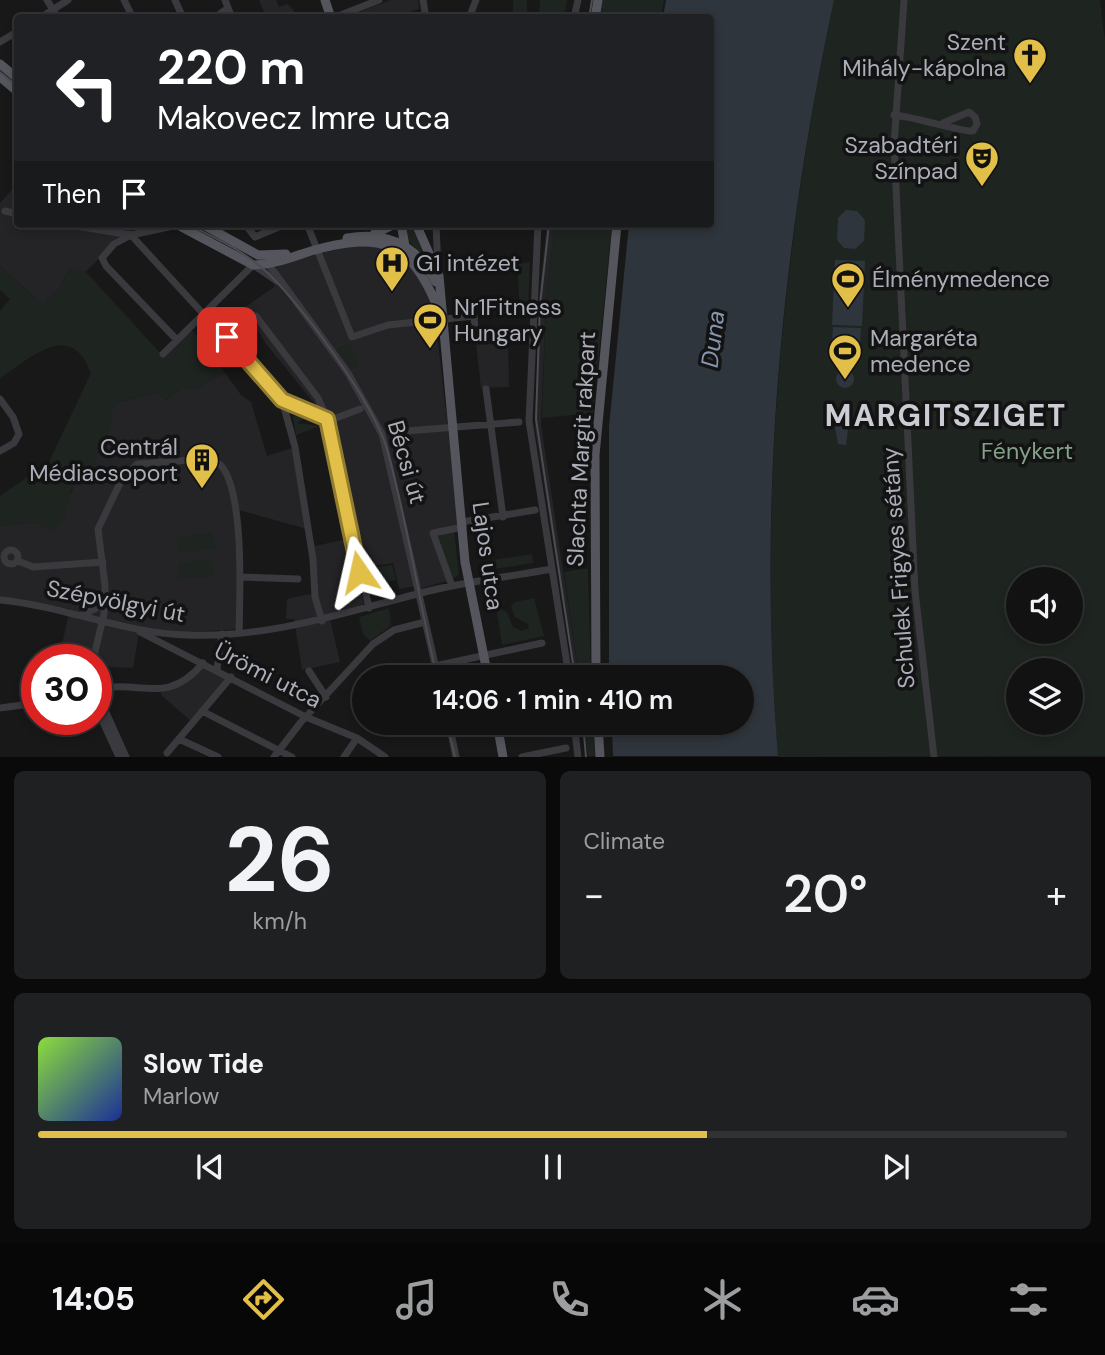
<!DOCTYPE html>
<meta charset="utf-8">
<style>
:root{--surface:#121213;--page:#1f2021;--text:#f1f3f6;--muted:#9c9ea0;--line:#313233;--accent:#e1bf48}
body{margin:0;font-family:"DM Sans",sans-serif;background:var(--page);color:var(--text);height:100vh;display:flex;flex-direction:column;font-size:26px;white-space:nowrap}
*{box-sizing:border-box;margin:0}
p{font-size:23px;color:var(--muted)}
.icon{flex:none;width:38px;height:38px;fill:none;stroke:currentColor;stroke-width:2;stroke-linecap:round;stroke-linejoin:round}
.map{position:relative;height:757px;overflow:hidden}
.side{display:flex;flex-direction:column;gap:14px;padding:14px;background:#0a0a0a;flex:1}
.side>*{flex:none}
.banner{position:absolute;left:14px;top:14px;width:700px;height:214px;border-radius:7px;box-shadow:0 4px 10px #0003,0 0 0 2px var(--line);background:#202124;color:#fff;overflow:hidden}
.fabs{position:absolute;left:1006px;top:567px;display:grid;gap:14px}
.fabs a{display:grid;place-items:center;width:77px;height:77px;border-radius:50%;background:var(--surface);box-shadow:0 4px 10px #0003,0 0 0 2px var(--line);font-size:35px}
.speed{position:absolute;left:21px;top:644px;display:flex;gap:14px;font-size:35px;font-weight:700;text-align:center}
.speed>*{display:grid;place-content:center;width:91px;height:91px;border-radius:50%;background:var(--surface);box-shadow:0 4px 10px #0003,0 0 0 2px var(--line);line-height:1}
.speed .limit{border:10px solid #d22;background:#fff;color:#111}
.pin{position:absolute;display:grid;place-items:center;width:60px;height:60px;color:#fff;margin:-30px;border-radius:14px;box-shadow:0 4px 10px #0006}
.me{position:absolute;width:77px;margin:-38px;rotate:349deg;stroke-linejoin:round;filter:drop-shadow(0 0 5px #0008)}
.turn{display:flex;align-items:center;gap:24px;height:147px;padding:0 28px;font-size:32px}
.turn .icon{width:91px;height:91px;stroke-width:2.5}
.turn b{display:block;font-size:49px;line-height:60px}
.then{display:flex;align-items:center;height:66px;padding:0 28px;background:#0003;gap:14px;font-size:26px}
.big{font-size:52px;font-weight:600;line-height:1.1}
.side .card{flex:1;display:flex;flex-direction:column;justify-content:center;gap:10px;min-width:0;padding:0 24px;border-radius:10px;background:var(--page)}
.side .dial{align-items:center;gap:0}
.dial b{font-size:91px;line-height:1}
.song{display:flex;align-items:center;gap:21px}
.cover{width:84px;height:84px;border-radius:10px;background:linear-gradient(135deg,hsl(90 70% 55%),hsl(230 70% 35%))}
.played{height:7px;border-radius:4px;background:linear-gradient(90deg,var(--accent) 65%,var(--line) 65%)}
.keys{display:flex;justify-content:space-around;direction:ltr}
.heat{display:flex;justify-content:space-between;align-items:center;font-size:38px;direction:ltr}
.side .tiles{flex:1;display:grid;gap:14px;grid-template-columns:1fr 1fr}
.card:last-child{grid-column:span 2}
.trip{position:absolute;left:352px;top:665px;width:402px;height:70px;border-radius:35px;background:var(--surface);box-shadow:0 4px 10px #0003,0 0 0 2px var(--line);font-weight:600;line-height:70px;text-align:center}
.menu{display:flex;height:112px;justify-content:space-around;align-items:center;background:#070708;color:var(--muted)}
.menu .icon{width:49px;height:49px}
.menu .selected{color:var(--accent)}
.menu b{font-size:32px;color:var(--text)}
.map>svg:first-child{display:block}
.built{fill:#242426}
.green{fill:#1e2420;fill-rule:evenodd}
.water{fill:#2f353c}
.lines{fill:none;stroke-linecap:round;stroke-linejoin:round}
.minor{stroke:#39393e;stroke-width:7}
.major{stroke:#55565d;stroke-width:9}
.tram{stroke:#4c4d53;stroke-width:2}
.route-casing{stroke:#927c2f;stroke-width:18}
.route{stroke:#e1bf48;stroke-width:12}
.labels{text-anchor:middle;stroke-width:7;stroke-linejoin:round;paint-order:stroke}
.poi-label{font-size:23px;fill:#abaeb8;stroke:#131314;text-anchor:start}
.street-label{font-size:23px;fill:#abaeb8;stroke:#131314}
.park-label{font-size:23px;fill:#84a189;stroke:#131314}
.water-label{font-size:24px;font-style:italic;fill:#8597af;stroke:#131314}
.district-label{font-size:30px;font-weight:bold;letter-spacing:2px;fill:#cccdd4;stroke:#131314}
</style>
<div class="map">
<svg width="1105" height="757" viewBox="0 0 1105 757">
<rect width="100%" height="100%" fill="#181819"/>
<path class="built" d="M259,0H276L279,7L288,4L299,17H266Z
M391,0H418L419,9L395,17H346Z
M17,184L18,224H157L123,233L86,272L71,267L58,290L43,305L0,266V203Z
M547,224H555L546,301L541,424L579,677H574L535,428L539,297Z
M360,244L388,247L415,266L434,307L459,525L430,532L447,581L422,588L420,585L399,589L393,563L354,569L364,604L329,614L340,662L302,670L294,619H286L287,599L315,593L311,547L355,537L327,419L266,344L244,308L274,287L277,264Z
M508,340L509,387L481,388L476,343Z
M225,373L241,395L251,402L267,456L295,447L307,529L239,510L243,629L172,633L140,626L133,668L111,667L96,663V650L62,644L70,609L0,598V526L37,522L65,507L74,486L94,470L97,454L107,440L111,410L120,401L158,393L166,400L180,390H192Z
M205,666L225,679L190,720L162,696L160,691Z"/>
<path class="green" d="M513,0H527V16L539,17L540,0H567L564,18L513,17Z
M601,0H664L661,17L598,18Z
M834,0H1100L1105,40V756L778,757C757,503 782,248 834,0ZM1018,579H1071V632H1018ZM1018,670H1071V723H1018Z
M406,224H411L428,261L407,239Z
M555,224H612L593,413L542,418L546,301Z
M530,262L528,310H520L517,264Z
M0,266L43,305L58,290L71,267L86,272L164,357L191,330L209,346L221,335L227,342L215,353L218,357L215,360L225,373L192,390H180L166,400L158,393L120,401L111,410C113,429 106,439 97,454V464L71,490L70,500L65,507L66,516L55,528L48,530L37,522L0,526V496L49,462L91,373C71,318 29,359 0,378V311L10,299L0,290Z
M349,344L359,366L351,369L336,349Z
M304,412L311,415L297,423L320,426L296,435L293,417Z
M584,514L585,537L574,538L573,515Z
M454,530L459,575L451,579L435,536Z
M212,533L216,549L178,553L177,537Z
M532,554L533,563L488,570L486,561Z
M212,559L213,576L179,579L178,563Z
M392,565L396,580L377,585L371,581L367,587L371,591L369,596L362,569Z
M581,569H588L591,677H579L564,572Z
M534,598L544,636L502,645L496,605L507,613L513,627L522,631L529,628L528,624L515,617L511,606L515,602Z
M389,608L391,621L389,627L370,641L363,634L359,617Z
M547,663L550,677H531L529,666Z
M584,723H593L595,756H588Z"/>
<path class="water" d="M666,0H834C781,248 757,503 778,756H613L612,723H742V677H609V427L629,224H710V18L663,17Z
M846,210L857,211L865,220L864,241L855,249L844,248L837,240L838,218Z
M835,260L865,261L862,326L832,325Z
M833,327L861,328L860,343L832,342Z
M831,344L861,345L860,357L831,356Z
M836 379a9 9 0 1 1 18 0a9 9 0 1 1-18 0Z
M837,412L850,414L846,445L838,444L834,422Z"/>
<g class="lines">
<path class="minor" d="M47,0L58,18
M124,0L133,18
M175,0L183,18
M225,0L232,18
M423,0L426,18
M904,0L894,145L915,591L934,757
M40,18L68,0
M214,18L228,8
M333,18L379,0
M469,18L476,0
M574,18L578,0
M0,42L18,31
M894,115C911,116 966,133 973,131L977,124L975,117L969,112L943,123
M5,211L18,214
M64,224L131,235L178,225
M245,224L255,237L286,224
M307,224L352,337L388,325L474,316L476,340L507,337
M436,224L438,269
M538,224L529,421L569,677
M131,235L282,400L331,420L360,409
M131,235L114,244L102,258L106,266L177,340
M258,255L273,270L348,373L382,434L438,677
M256,316L318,398L327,419L369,608
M163,354L253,265L277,281
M486,389L503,517
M0,399L13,417L19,434L14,443L0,451
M282,400L295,447L313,559L315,597L322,621
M406,431L519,422
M462,522L535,510
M4 557a7 7 0 1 1 14 0a7 7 0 1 1-14 0Z
M18,561L33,567L103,562
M240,577L298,579
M452,586L433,533L463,527
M0,600C63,606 127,634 188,635C268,638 340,614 417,594C461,582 507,577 552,569
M82,615L100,606L103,601
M140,632L306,717L357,738L385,757
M93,660L104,614L105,586L98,529L120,483L137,464L204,459C212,460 218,461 223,468C244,498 240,595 239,633
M435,666L542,643
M217,669L222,634
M309,671L326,697
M96,690L126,757
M97,691C135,676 165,709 203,663
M96,707L119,757
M0,708L37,703
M202,711L292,757
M449,723L456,757
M574,723L578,757
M179,739L218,757
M167,753L231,677
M274,757L301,722L373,644L394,630L425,622
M344,757L357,738
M522,757L566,748"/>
<path class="major" d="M325,0L331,18
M595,18L598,0
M0,64L18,79
M0,77L18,92
M176,224L253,265C273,265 292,257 311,251C379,232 410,240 437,306
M202,224L258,255L286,254
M401,224L405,246
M416,224L439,276L465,562L488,677
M374,234L395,224
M347,238C388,231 417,245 436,282
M596,677L595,455L617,224
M497,723L503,757
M598,723L600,757"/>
<path class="tram" d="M589,18L592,0
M0,72L18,87
M188,224C213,237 240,249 261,267C298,298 374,404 387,449C408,524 419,602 437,677
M549,224L540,305L536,419L575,677
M447,723L455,757
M583,723L586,757"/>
</g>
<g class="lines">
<g class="route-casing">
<path id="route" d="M227,337L282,400L327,419L359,572"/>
</g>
<use href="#route" class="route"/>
</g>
<defs>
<g id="church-pin" transform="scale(1.75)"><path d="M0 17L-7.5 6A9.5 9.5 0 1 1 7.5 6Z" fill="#e1bf48" stroke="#131314"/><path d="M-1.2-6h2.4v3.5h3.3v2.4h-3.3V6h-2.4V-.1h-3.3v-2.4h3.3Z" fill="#111"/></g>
<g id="theatre-pin" transform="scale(1.75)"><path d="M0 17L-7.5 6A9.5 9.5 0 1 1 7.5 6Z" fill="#e1bf48" stroke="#131314"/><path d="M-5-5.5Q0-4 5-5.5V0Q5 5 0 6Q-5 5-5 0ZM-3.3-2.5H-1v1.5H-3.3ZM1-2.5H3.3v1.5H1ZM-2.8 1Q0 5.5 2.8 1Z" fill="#111"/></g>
<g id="hospital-pin" transform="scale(1.75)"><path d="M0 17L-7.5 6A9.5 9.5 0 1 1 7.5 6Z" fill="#e1bf48" stroke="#131314"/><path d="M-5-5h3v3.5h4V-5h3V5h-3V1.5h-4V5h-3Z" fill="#111"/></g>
<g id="stadium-pin" transform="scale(1.75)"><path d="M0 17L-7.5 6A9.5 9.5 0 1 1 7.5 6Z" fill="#e1bf48" stroke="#131314"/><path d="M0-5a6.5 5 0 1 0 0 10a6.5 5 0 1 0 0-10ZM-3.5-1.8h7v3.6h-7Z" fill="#111"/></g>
<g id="building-pin" transform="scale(1.75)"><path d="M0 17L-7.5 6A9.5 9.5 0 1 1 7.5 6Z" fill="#e1bf48" stroke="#131314"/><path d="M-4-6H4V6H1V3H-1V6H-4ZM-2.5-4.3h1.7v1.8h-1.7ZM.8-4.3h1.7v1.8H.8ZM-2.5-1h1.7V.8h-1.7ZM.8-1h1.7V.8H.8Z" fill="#111"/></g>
</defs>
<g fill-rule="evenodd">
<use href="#church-pin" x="1030" y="55"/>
<use href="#theatre-pin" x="982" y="158"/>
<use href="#hospital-pin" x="392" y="263"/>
<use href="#stadium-pin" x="848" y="279"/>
<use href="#stadium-pin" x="430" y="320"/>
<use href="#stadium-pin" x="845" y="351"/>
<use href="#building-pin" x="202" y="460"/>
</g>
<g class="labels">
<g class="poi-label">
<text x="1006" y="50" text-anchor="end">Szent<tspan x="1006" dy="26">Mihály-kápolna</tspan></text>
<text x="958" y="153" text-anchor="end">Szabadtéri<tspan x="958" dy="26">Színpad</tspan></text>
<text x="416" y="271">G1 intézet</text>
<text x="872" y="287">Élménymedence</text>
<text x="454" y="315">Nr1Fitness<tspan x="454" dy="26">Hungary</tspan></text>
<text x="870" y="346">Margaréta<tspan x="870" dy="26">medence</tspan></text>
<text x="178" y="455" text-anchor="end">Centrál<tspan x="178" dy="26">Médiacsoport</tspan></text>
</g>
<g class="street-label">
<text transform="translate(581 449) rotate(-87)" y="8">Slachta Margit rakpart</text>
<text transform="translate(407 462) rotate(74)" y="8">Bécsi út</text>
<text transform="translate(488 556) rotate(82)" y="8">Lajos utca</text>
<text transform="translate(898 568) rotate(-94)" y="8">Schulek Frigyes sétány</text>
<text transform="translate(116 601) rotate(11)" y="8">Szépvölgyi út</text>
<text transform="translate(268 675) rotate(27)" y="8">Ürömi utca</text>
</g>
<g class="park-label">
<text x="1027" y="459">Fénykert</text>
</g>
<g class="water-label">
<text transform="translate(713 339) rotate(-83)" y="8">Duna</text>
</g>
<g class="district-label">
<text x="946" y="426">MARGITSZIGET</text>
</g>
</g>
</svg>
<div class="fabs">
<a><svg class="icon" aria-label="sound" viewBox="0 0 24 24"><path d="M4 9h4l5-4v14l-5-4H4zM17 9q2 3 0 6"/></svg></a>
<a><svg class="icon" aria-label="layers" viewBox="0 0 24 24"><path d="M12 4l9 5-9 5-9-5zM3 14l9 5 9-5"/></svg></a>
</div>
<div class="speed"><div class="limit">30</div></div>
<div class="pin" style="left:227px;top:337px;background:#d93025"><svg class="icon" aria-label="arrive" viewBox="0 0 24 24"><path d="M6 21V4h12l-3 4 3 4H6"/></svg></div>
<svg class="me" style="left:359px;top:572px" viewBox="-20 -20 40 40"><path d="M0-17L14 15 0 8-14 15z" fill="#e1bf48" stroke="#fff" stroke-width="4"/></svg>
<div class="trip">14:06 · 1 min · 410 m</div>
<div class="banner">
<div class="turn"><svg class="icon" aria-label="left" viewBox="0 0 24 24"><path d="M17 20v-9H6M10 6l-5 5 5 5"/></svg><div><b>220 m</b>Makovecz Imre utca</div></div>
<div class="then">Then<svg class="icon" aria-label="arrive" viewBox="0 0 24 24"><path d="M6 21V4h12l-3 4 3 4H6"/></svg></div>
</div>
</div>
<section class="side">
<div class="tiles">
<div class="card dial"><b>26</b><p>km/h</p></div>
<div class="card"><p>Climate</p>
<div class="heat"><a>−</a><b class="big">20°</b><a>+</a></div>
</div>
<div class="card">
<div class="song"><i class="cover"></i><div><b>Slow Tide</b><p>Marlow</p></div></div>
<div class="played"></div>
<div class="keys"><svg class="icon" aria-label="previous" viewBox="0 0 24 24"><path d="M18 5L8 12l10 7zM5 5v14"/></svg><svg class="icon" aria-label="pause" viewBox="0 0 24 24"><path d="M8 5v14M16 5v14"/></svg><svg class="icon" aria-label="next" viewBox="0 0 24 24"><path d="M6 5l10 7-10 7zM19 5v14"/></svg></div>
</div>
</div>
</section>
<nav class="menu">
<b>14:05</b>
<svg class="icon selected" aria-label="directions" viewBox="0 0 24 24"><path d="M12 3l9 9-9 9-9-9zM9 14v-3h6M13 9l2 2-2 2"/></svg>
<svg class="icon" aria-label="music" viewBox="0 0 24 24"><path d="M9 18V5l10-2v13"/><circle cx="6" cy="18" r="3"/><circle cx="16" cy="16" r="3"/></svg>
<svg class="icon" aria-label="phone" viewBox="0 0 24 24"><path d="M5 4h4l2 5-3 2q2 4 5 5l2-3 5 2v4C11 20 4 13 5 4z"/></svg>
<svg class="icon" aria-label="climate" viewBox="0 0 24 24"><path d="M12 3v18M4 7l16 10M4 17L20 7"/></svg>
<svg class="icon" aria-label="car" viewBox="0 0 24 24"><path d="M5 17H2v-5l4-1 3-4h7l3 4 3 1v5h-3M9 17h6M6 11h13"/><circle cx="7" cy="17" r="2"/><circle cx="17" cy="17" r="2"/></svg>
<svg class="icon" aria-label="filters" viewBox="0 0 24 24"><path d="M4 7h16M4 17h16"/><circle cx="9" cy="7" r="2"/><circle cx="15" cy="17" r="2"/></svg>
</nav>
